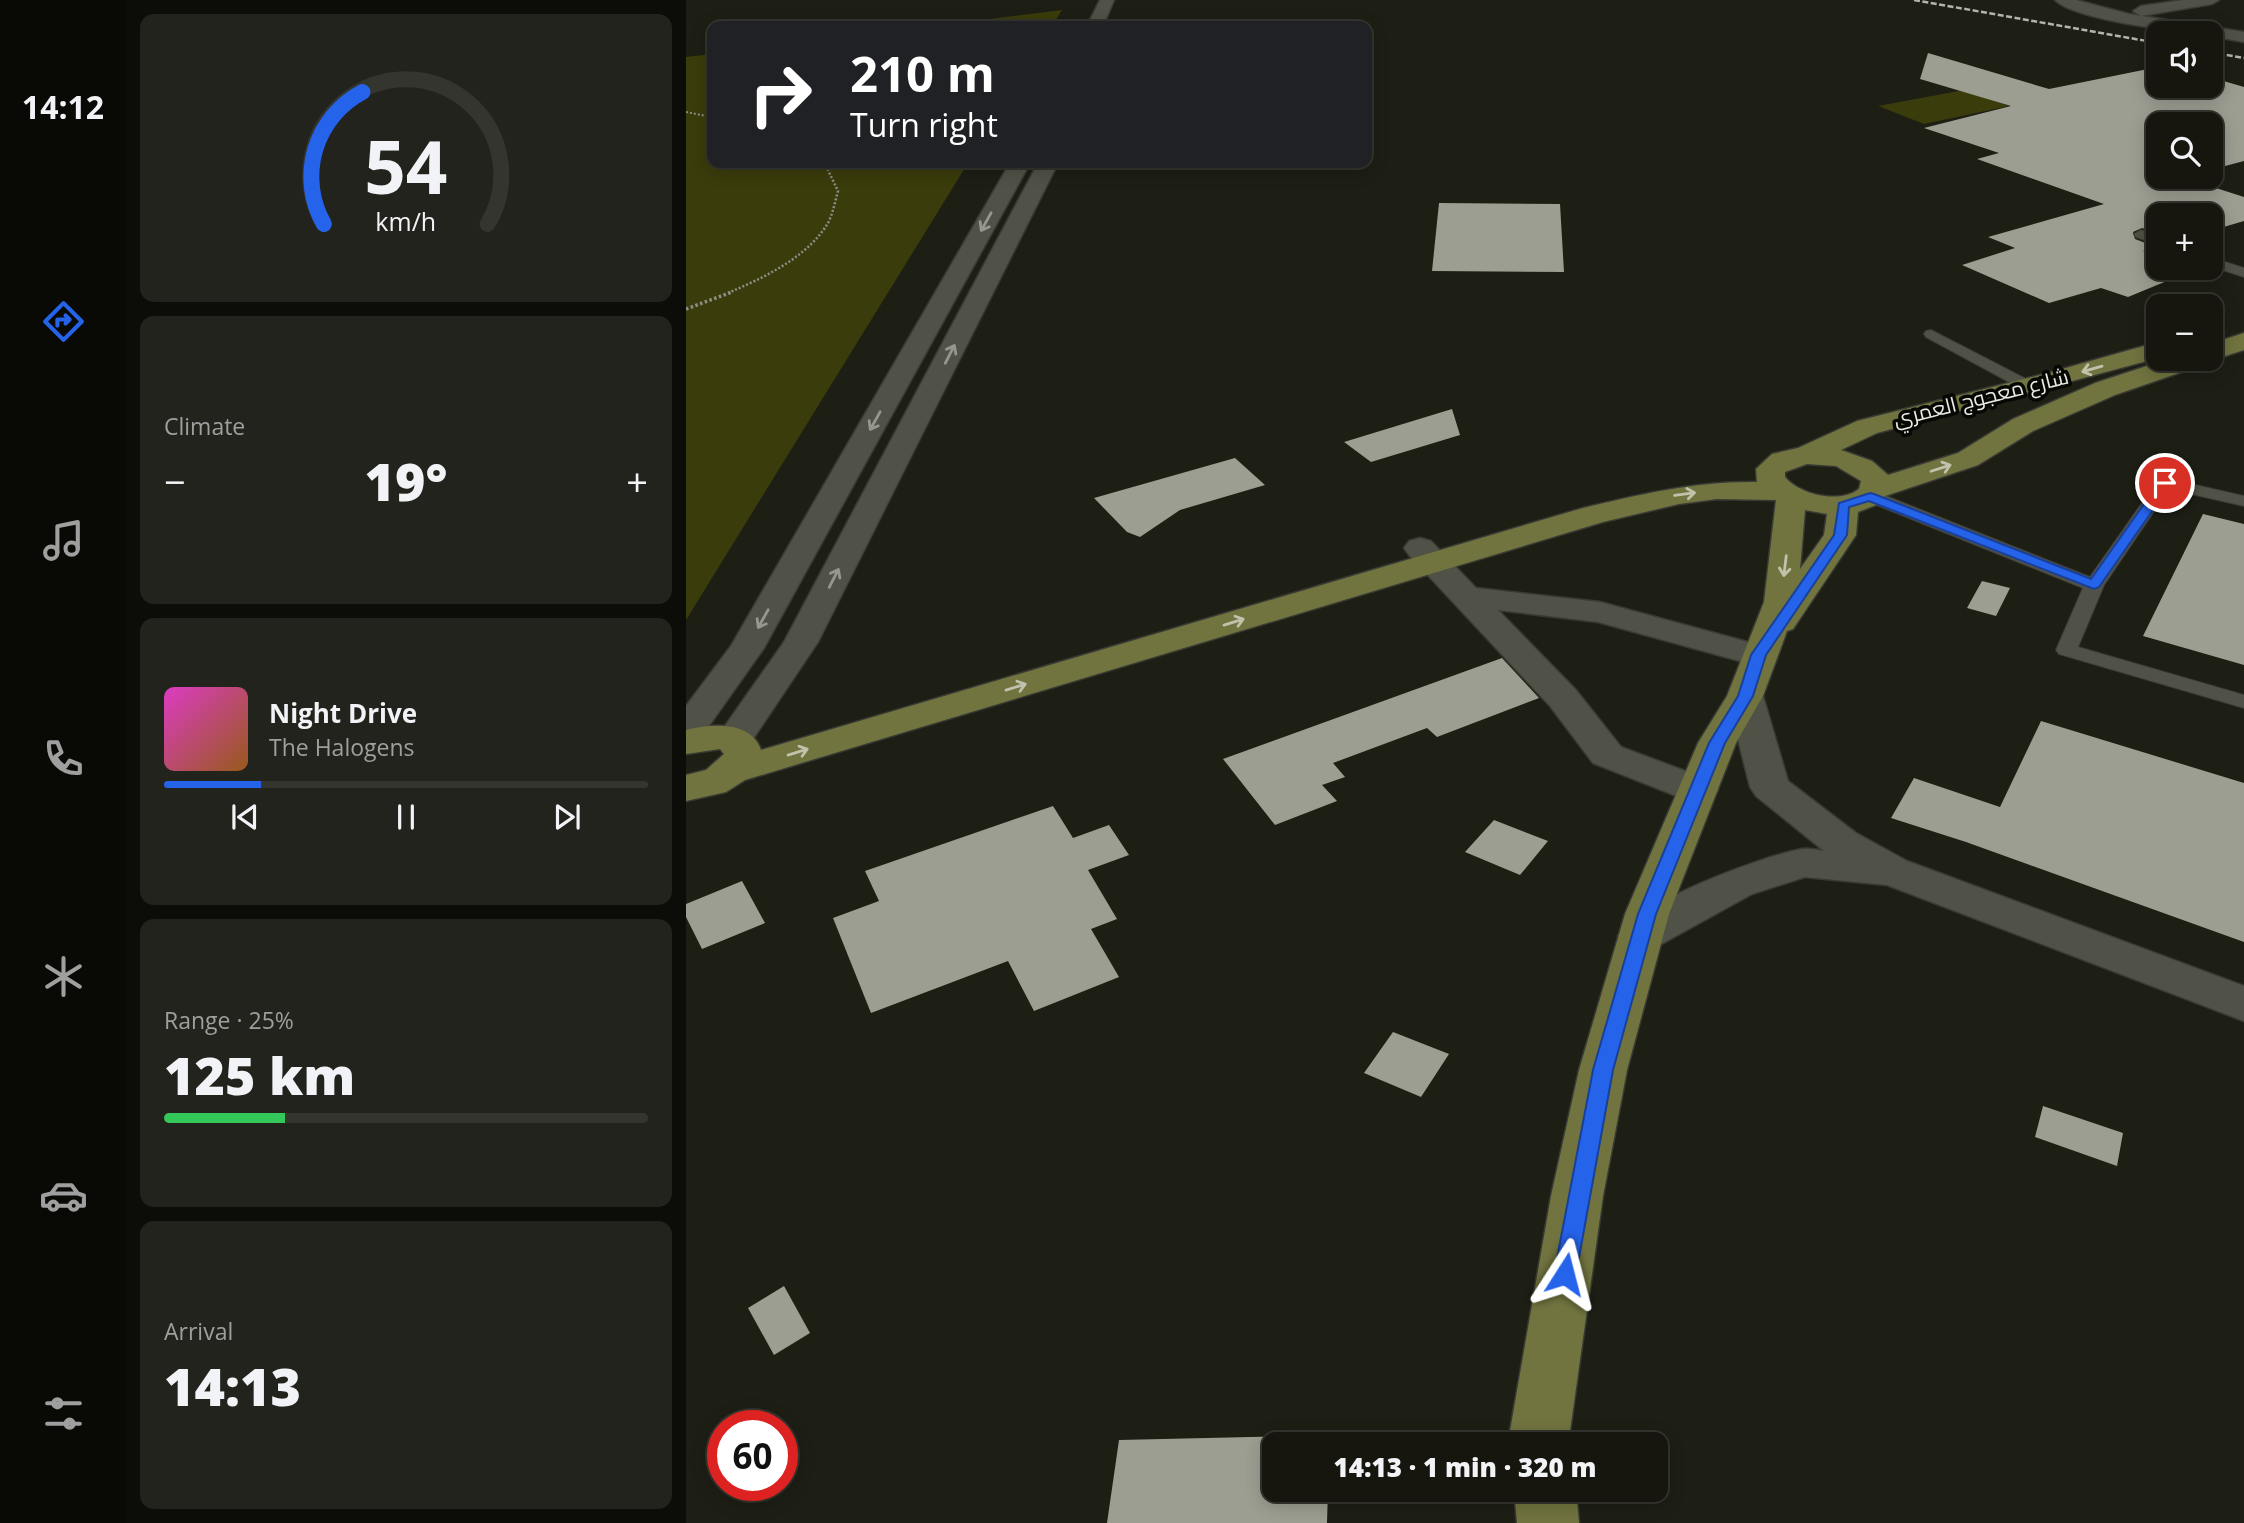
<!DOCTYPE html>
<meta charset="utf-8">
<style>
:root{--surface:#16160f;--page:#23231d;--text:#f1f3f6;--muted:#9e9f9e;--line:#35352f;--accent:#2563eb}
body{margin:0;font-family:"Open Sans",Cairo,sans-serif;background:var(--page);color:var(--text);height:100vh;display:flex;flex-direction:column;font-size:26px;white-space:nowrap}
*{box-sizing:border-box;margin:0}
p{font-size:23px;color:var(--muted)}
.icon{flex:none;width:38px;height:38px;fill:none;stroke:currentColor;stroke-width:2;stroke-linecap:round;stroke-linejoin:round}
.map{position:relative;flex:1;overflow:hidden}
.sheet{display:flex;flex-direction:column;gap:14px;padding:14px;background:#0c0c08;width:560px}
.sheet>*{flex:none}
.hud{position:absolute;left:21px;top:21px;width:665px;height:147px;border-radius:14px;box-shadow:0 4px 18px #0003,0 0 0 2px var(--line);background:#202124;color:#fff;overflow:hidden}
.buttons{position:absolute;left:1460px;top:21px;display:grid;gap:14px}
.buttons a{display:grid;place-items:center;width:77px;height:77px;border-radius:14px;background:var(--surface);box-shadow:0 4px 18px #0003,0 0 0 2px var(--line);font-size:35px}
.speed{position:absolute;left:21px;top:1410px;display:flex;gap:14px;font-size:35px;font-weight:700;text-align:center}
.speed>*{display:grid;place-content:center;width:91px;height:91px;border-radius:50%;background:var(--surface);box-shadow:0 4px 18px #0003,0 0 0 2px var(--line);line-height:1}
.speed .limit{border:10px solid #d22;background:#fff;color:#111}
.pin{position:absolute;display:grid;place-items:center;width:60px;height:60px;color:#fff;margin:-30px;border:4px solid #fff;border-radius:50%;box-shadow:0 2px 7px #0007}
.me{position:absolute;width:77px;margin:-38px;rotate:9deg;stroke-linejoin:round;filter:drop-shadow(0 0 5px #0008)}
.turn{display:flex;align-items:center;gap:24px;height:147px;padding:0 28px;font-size:32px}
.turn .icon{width:91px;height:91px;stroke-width:2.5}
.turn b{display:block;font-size:49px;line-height:60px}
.big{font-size:52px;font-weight:800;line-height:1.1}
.sheet .tile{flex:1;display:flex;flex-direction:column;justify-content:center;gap:10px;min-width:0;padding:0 24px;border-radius:14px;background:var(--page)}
.sheet .dial{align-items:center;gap:0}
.dial svg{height:182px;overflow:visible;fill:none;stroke:var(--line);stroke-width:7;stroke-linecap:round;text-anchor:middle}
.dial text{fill:var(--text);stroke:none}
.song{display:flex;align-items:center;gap:21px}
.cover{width:84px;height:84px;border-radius:10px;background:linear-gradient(135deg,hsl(310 70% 55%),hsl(30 70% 35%))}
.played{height:7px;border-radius:4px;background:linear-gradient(90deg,var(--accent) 20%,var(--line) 20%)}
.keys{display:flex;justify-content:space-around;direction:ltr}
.heat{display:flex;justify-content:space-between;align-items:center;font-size:38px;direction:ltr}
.charge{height:10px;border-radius:5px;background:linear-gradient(90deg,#34c759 25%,var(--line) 0)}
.trip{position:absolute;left:576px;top:1432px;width:406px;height:70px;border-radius:14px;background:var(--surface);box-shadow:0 4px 18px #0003,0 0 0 2px var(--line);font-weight:800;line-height:70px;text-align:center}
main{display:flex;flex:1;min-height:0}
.tabs{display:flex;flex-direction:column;width:126px;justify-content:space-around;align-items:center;background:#090906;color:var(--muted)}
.tabs .icon{width:49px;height:49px}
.tabs .active{color:var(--accent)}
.tabs b{font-size:32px;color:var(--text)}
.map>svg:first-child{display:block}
.green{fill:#3b3c0b}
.building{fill:#9d9e92}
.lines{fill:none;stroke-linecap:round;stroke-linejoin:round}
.service-casing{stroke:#393a34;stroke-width:2}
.minor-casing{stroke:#393a34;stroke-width:3}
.tertiary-casing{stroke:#393a34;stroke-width:3}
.primary-casing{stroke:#393a34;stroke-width:3}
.path-far2{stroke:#8d8e86;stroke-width:2;stroke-dasharray:2 2;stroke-linecap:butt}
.path-far1{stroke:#8d8e86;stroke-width:2.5;stroke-dasharray:2 2;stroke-linecap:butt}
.path{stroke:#8d8e86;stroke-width:3.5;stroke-dasharray:2.5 2.5;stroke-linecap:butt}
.service{fill:#515247;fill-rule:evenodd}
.minor{fill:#515247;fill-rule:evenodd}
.tertiary{fill:#515247;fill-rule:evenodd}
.primary{fill:#71743f;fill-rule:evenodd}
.rail{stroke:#b3b4ac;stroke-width:2.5;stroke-dasharray:6 2.5;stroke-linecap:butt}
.oneway{stroke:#96978e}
.oneway2{stroke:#c0c2ab}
.route{fill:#2563eb;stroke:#184099;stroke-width:2}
.labels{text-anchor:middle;stroke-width:7;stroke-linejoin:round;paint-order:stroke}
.far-street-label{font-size:21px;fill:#ebece5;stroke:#070704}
</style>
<main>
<nav class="tabs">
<b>14:12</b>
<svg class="icon active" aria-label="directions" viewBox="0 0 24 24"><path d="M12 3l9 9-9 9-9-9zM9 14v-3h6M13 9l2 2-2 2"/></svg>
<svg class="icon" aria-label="music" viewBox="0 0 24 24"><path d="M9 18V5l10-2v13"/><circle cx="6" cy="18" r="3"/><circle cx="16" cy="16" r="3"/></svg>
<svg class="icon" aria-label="phone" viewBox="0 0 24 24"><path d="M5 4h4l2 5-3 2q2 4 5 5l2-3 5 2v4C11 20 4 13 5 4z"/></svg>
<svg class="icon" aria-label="climate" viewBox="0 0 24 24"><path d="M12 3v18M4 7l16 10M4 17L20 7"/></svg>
<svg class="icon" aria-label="car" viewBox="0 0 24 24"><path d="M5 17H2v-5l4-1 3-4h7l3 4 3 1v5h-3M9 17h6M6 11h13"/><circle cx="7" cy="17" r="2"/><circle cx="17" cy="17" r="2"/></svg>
<svg class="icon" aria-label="filters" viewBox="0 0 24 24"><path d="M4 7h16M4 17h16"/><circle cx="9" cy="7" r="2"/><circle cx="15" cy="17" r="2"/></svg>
</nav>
<section class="sheet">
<div class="tile dial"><svg viewBox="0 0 100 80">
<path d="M14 69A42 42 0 1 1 86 69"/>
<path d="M14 69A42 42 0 0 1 31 11" stroke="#2563eb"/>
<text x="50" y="56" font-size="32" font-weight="700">54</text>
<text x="50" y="72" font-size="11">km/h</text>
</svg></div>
<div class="tile"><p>Climate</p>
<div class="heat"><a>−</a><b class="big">19°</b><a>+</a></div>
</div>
<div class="tile">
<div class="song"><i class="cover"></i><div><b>Night Drive</b><p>The Halogens</p></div></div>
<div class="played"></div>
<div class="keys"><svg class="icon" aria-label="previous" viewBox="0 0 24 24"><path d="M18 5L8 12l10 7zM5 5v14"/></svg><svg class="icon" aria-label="pause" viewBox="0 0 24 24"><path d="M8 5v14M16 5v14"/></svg><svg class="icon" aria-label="next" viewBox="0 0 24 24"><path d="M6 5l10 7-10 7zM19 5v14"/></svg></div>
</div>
<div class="tile"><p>Range · 25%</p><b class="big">125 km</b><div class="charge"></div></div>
<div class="tile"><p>Arrival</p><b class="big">14:13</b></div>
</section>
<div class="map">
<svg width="1558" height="1523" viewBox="0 0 1558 1523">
<rect width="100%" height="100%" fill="#1d1e14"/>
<path class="green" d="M376,10L366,26H247Z
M26,54V163H282L0,620V57Z
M1278,90L1323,106L1238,124L1192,106Z"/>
<path class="building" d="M1242,53L1363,89L1472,67V86H1524V77L1558,87V161L1524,170V124H1472V177H1502L1499,178L1558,197V221L1524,231V215H1472V233L1456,228L1447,232L1449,239L1470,247L1457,251L1472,256V268L1510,269L1442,297L1415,288L1363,303L1276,265L1329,248L1302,237L1418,204L1291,159L1313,153L1238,128L1325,106L1234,79Z
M753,203L874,204L878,272L746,271Z
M766,409L774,435L685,462L658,442Z
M549,458L579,485L494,510L454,537L441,532L408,498Z
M1517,514L1558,524V665L1457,636Z
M1296,581L1324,588L1310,616L1281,608Z
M816,658L853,698L751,737L741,728L647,763L659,777L636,785L651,801L589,825L537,759Z
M1355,721L1558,783V942L1280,842L1205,818L1228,778L1314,807Z
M367,806L387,838L423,825L443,855L402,870L431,919L405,929L433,977L348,1011L322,961L185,1013L147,918L193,901L179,871Z
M808,820L862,841L834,875L779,852Z
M56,881L79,923L16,949L0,917V904Z
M707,1032L763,1054L735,1097L678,1073Z
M1357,1106L1437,1133L1431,1166L1349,1137Z
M98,1286L124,1333L88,1355L62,1308Z
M645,1435L644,1444H588V1489H642L641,1523H421L433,1440Z"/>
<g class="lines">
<g class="service-casing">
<path id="service" d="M1455,230L1472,236V245L1450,237L1448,234Z
M1524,257L1558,268V277L1524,266Z
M1245,330L1348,383L1350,386L1348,389H1336L1240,337L1238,334L1240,331Z
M1479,478L1558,496V506L1483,489L1418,585L1392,647L1558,695V708L1373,654L1370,650L1397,588L1178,500L1175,496L1178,492H1190L1404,577L1473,479Z"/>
</g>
<g class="minor-casing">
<path id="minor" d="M1369,0H1390L1443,14L1558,32V42L1524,36V33C1494,33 1389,20 1369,0Z
M1497,0H1533L1526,4L1455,16L1447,11L1455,6Z
M734,538L745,541L790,588L914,602L1084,648L1090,655L1084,662L1072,666L912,622L812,610L890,690L935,747L1026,781L1032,790L1026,799L1012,803L998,799L907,763L864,706L723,555L718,548L723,541Z
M1059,685L1072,688L1077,696L1102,781L1170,833L1221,861L1558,986V1021L1201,885L1119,877L1066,894L970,947L954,952L938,947L932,936C951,903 1076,856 1116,849C1123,848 1131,850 1138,851L1070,796L1064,787L1041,696L1046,688Z"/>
</g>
<g class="tertiary-casing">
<path id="tertiary" d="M414,0H428L417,26H401Z
M324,163H344L78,648L13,740L0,744V706L45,646Z
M352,163H372L132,642L61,748L48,752L35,748L29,740L98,642Z"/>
</g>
<g class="primary-casing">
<path id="primary" d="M1558,333V350L1533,358L1520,360L1516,365L1429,395L1347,431L1292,465L1199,496L1190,505L1172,512L1170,535L1107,629L1101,631L1077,696L1050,743L983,914L941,1070L917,1196L884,1431L885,1444H825L824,1431L865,1196L893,1070L939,914L1012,743L1041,696L1078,602L1090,500L1031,499L993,504L917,522L59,780L40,792L0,801V775L20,770L38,754L34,749L0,754V730C24,724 65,720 75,750L897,508C955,494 1011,481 1071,482L1070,469L1086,454L1112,448L1171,421L1362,373L1472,342V358L1191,433L1155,450L1186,461L1202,475L1272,453L1327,419L1409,383L1482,359H1524V344ZM1121,464L1150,466L1175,481L1173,489C1154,504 1114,495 1099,477V472ZM1119,510L1141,514L1138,535L1114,569Z
M828,1489H890L893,1523H831Z"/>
</g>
<path class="path-far2" d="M0,112L26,117"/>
<path class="path-far1" d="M42,293C77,278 121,258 142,223C147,213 149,202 152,191L140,166L135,163"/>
<path class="path" d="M0,309L46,292"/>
<use href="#service" class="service"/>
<use href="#minor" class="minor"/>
<use href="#tertiary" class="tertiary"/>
<use href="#primary" class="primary"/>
<path class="rail" d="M1228,0L1472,43
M1524,52L1558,58"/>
</g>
<defs><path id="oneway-shaft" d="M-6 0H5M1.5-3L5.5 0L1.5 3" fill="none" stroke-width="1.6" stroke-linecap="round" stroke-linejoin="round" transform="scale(1.75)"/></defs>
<g class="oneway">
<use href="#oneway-shaft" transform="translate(300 222) rotate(119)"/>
<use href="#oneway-shaft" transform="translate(264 354) rotate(-63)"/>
<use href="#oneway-shaft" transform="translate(189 421) rotate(119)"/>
<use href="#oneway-shaft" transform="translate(148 578) rotate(-63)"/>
<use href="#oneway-shaft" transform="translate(77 619) rotate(119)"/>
</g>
<g class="oneway2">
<use href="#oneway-shaft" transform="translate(1406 369) rotate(164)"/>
<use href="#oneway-shaft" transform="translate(1255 468) rotate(-18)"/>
<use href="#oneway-shaft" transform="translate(999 494) rotate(-8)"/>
<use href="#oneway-shaft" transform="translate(1099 566) rotate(97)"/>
<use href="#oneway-shaft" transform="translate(548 622) rotate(-17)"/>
<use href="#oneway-shaft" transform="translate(330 687) rotate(-17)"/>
<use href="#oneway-shaft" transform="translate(112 752) rotate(-17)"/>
</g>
<path class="route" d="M1479,479L1486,483L1413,587L1408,589L1183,501L1163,507L1161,535L1080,655L1067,696L1039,743L970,914L927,1070L890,1274L887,1281L879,1284L871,1281L868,1274L907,1070L952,914L1023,743L1052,696L1065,655L1148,535L1153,503L1184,493L1188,494L1405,579L1475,480Z"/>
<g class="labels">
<g class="far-street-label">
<text transform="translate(1295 398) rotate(-14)" y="7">شارع معجوج العمري</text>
</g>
</g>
</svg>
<div class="buttons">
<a><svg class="icon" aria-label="sound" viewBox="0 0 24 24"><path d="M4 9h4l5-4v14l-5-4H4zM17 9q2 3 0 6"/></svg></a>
<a><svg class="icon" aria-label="search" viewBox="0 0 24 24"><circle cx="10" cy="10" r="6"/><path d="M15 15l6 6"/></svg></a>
<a>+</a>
<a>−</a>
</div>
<div class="speed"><div class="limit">60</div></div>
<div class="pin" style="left:1479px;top:483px;background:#d93025"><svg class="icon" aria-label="arrive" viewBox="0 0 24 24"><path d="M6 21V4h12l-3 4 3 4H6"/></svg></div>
<svg class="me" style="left:879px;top:1274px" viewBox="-20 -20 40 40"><path d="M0-17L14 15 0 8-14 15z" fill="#2563eb" stroke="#fff" stroke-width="4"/></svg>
<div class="trip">14:13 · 1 min · 320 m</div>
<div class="hud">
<div class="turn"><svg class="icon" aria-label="right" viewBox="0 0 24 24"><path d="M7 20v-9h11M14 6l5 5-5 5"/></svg><div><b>210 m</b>Turn right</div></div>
</div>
</div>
</main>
